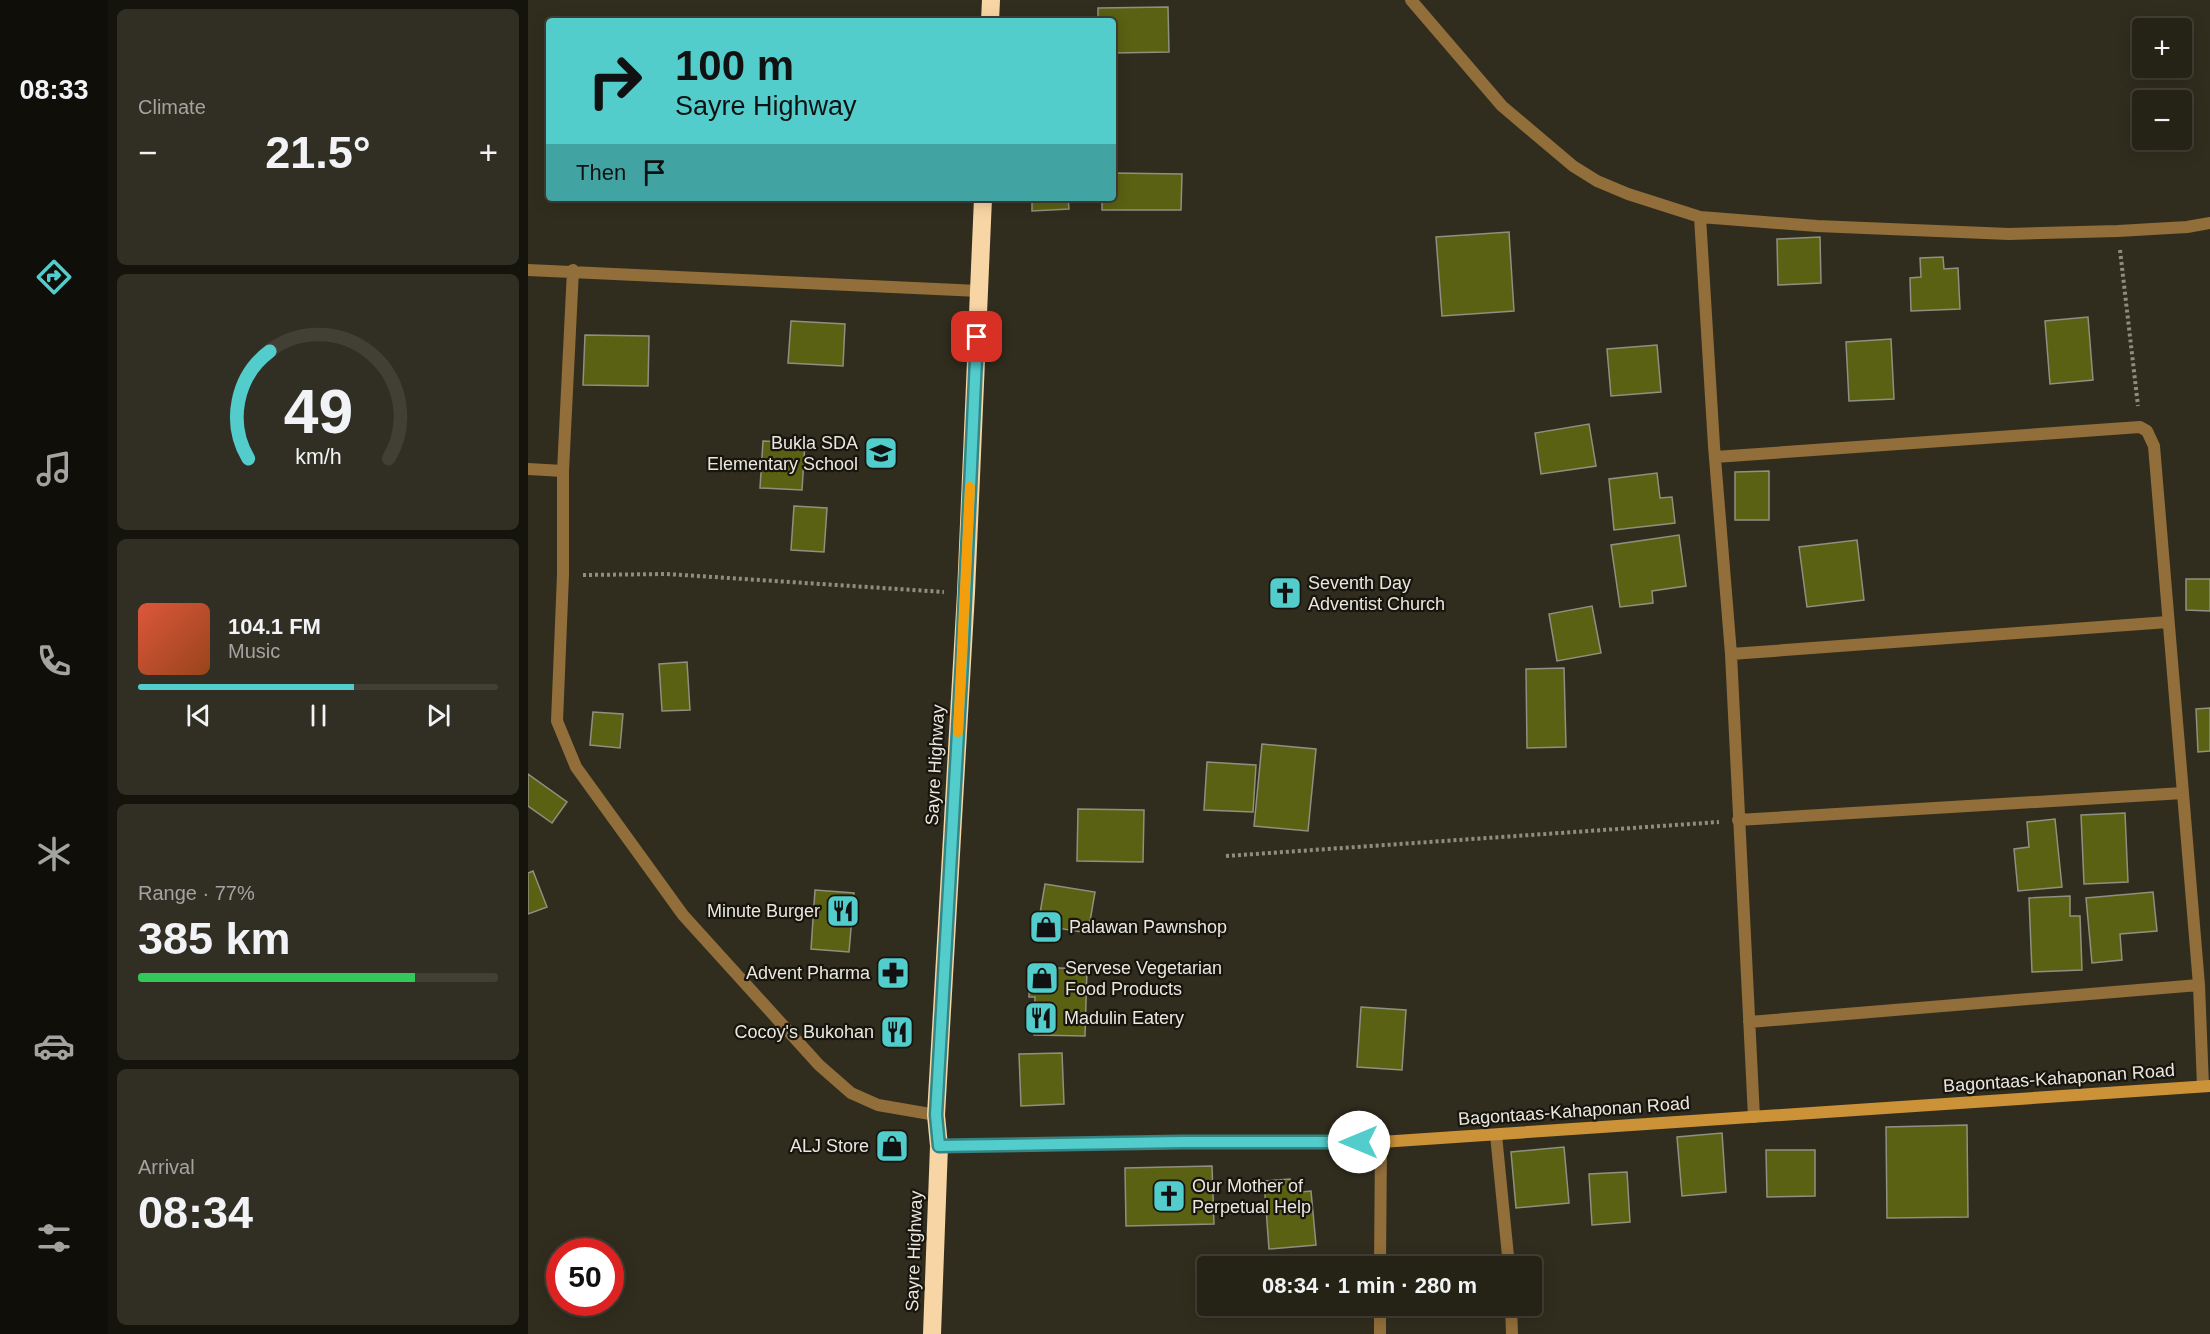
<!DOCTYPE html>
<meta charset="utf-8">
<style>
:root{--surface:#252216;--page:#312f23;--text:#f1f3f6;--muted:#a3a4a1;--line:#423f35;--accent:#52cdcc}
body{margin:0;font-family:Arial,sans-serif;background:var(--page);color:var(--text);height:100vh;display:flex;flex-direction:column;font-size:22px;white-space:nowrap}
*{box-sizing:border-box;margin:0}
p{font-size:20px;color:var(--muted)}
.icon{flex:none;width:33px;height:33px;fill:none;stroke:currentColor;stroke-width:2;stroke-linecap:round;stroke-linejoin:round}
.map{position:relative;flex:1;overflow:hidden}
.drawer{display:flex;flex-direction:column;gap:9px;padding:9px;background:#14130c;width:420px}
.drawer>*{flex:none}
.top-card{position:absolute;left:18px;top:18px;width:570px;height:183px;border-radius:6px;box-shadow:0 3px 15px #0003,0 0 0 2px var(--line);background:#52cdcc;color:#111;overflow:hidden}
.controls{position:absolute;left:1604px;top:18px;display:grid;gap:12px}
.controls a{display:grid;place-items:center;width:60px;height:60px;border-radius:6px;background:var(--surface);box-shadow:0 3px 15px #0003,0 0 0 2px var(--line);font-size:30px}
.speed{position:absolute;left:18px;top:1238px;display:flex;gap:12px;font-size:30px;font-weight:700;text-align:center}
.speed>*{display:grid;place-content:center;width:78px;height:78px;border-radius:50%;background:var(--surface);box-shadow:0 3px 15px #0003,0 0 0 2px var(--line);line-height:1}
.speed .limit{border:9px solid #d22;background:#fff;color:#111}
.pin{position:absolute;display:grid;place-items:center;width:51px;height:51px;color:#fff;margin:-26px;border-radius:12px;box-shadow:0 3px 9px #0006}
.me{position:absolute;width:66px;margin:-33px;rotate:270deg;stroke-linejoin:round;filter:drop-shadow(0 0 4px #0008)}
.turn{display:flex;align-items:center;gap:21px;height:126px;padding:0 30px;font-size:27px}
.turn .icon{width:78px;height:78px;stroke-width:2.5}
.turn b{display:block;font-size:42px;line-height:51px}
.then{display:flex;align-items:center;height:57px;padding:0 30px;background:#0003;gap:12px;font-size:22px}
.big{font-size:45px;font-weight:600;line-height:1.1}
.drawer .widget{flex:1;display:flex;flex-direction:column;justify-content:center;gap:9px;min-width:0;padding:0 21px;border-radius:9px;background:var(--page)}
.drawer .dial{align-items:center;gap:0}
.dial svg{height:156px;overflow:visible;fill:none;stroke:var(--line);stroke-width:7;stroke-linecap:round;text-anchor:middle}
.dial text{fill:var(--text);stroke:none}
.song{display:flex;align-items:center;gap:18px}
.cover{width:72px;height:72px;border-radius:9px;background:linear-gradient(135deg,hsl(10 70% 55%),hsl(20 70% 35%))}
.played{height:6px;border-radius:3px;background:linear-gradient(90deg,var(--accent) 60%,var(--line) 60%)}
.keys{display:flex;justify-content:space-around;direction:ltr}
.heat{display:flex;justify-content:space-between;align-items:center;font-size:33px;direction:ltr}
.charge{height:9px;border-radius:4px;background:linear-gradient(90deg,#34c759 77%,var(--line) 0)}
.trip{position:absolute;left:669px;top:1256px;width:345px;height:60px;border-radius:6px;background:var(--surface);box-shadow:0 3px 15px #0003,0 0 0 2px var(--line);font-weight:600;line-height:60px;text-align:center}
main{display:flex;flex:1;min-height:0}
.dock{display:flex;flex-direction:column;width:108px;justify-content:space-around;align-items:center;background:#0f0e09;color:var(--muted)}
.dock .icon{width:42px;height:42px}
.dock .on{color:var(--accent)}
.dock b{font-size:27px;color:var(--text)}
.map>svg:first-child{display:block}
.building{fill:#5a6112;stroke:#8e917f;stroke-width:1.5}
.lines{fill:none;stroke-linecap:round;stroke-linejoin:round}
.path{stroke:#8f8c80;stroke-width:4;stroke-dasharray:3 3;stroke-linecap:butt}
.street{stroke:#926e3a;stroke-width:12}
.secondary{stroke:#cc9238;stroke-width:12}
.highway{stroke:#f8d5a5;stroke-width:18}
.route-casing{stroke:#358585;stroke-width:15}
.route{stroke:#52cdcc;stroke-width:10}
.slow{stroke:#f59e0b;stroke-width:10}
.labels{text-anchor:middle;stroke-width:4.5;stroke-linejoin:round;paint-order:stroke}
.poi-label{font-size:18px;fill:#eae8de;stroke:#17150e;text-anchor:end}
.street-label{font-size:18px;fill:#eae8de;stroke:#17150e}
</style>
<main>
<nav class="dock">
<b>08:33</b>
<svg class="icon on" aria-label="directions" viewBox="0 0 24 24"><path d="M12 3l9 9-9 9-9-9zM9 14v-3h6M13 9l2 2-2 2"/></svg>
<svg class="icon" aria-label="music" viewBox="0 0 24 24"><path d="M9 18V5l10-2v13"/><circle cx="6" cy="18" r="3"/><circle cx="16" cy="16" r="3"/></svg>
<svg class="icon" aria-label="phone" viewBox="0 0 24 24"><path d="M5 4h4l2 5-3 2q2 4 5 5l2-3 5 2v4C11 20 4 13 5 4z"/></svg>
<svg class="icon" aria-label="climate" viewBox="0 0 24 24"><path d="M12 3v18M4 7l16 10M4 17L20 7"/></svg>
<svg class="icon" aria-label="car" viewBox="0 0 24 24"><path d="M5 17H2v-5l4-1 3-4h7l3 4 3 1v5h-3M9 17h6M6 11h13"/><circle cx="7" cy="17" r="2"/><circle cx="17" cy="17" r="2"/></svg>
<svg class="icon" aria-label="filters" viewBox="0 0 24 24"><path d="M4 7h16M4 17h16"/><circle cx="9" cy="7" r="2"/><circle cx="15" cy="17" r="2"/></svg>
</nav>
<section class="drawer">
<div class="widget"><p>Climate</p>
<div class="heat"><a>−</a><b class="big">21.5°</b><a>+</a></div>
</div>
<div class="widget dial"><svg viewBox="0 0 100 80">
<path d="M14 69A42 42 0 1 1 86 69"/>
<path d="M14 69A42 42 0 0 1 25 14" stroke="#52cdcc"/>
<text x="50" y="56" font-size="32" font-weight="700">49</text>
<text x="50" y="72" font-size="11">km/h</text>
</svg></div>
<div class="widget">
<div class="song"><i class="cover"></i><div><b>104.1 FM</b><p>Music</p></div></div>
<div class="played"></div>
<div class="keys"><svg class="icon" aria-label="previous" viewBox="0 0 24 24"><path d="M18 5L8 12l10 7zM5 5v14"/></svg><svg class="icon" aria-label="pause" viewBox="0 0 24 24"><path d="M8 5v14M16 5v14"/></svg><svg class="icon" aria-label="next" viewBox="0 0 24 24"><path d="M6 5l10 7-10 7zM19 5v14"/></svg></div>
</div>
<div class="widget"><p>Range · 77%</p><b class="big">385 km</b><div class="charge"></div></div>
<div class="widget"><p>Arrival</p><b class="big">08:34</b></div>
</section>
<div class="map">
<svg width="1682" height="1334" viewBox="0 0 1682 1334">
<rect width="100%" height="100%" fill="#312d1e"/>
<path class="building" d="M640,7L641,52L585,53V21H570V8Z
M585,173L654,174L653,210H574V198H585Z
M504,198H540L541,209L504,211Z
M981,232L986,311L914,316L908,237Z
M1292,237L1293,283L1250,285L1249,239Z
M1415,257L1416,269L1430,268L1432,309L1383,311L1382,278L1393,277L1392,258Z
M1560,317L1565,380L1522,384L1517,321Z
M263,321L317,324L315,366L260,363Z
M57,335L121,336L120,386L55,385Z
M1363,339L1366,399L1321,401L1318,342Z
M1129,345L1133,392L1083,396L1079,349Z
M1061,424L1068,466L1013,474L1007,433Z
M235,441L277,443L274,490L232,488Z
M1241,471V520H1207V472Z
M1129,473L1132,498L1144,497L1147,523L1086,530L1081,479Z
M266,506L299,508L296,552L263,550Z
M1151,535L1158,586L1124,591L1125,603L1092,607L1083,545Z
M1329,540L1336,600L1279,607L1271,547Z
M1658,579H1682V611L1658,610Z
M1064,606L1073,653L1029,661L1021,614Z
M159,662L162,710L134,711L131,664Z
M1036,668L1038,747L999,748L998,669Z
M1682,708V751L1670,752L1668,709Z
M65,712L95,714L92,748L62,745Z
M734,744L788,749L780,831L726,826Z
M679,762L728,765L725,812L676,810Z
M0,774L39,802L24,823L0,806Z
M550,809L616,810L615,862L549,861Z
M1597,813L1600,882L1556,884L1553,815Z
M1527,819L1534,887L1490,891L1486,849L1501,847L1499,822Z
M5,871L19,907L0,914V873Z
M517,884L567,892L560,933L510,925Z
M287,890L326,893L321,952L283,949Z
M1625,892L1629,931L1592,934L1594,960L1564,963L1558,898Z
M1542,896V916H1552L1554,970L1504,972L1501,898Z
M502,967L559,969L557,1036L506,1035L507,997H501Z
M833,1007L878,1010L874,1070L829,1067Z
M534,1053L536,1104L493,1106L491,1054Z
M1439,1125L1440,1217L1359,1218L1358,1127Z
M1194,1133L1198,1192L1154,1196L1149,1137Z
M1036,1147L1041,1203L988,1208L983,1152Z
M1238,1150H1287V1196L1239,1197Z
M684,1166L686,1224L598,1226L597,1168Z
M1099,1172L1102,1222L1064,1225L1061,1174Z
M762,1179L763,1193L783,1191L788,1245L741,1249L736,1181Z"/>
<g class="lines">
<path class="path" d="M1592,250L1610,406
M55,575L139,574L416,592
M698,856L1191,822"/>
<path class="street" d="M883,0L974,106L1045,166L1069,181L1100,194L1172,217L1289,226L1481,234L1590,231L1659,227L1682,223
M1172,217L1186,446L1203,654L1226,1117
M0,270L451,291
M45,270L35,471V575L29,721L48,767L155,915L291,1065L323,1093L350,1105L408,1115
M1187,457L1612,427L1619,431L1626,446L1671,985L1675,1086
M0,469L35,471
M1203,654L1640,622
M1210,820L1655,793
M1221,1022L1671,985
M968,1135L981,1266
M852,1266L853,1142
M983,1305L984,1334
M852,1334V1305"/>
<path class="secondary" d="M411,1146L654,1142H853L1682,1086"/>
<path class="highway" d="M462,21L463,0
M404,1334L411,1146L408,1115L438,593L455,198"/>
</g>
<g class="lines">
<g class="route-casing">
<path id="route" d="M449,337L434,662L408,1115L411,1146L654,1142H831"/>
</g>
<use href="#route" class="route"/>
<path class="slow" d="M430,732L442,487"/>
</g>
<defs>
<g id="school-square" transform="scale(1.725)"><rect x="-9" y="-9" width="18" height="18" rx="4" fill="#52cdcc" stroke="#17150e"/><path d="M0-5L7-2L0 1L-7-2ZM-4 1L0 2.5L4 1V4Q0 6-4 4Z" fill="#111"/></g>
<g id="church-square" transform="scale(1.725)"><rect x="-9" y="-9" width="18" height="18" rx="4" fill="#52cdcc" stroke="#17150e"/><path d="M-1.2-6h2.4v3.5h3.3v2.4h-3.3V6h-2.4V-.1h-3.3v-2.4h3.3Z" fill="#111"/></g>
<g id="restaurant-square" transform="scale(1.725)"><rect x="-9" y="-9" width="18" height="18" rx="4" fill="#52cdcc" stroke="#17150e"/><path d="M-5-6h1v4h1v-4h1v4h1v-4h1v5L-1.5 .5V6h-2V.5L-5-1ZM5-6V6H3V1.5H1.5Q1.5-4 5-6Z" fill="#111"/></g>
<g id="shop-square" transform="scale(1.725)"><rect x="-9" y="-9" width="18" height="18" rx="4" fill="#52cdcc" stroke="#17150e"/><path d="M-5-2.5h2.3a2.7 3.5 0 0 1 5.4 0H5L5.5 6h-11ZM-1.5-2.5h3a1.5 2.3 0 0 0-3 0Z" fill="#111"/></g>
<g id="pharmacy-square" transform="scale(1.725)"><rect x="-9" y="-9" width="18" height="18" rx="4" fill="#52cdcc" stroke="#17150e"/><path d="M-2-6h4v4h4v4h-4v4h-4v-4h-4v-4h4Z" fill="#111"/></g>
</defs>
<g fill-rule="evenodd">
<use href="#school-square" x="353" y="453"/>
<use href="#church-square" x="757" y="593"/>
<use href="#restaurant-square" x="315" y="911"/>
<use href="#shop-square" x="518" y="927"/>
<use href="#pharmacy-square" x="365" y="973"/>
<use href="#shop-square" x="514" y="978"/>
<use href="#restaurant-square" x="513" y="1018"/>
<use href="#restaurant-square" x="369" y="1032"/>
<use href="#shop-square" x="364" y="1146"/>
<use href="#church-square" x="641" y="1196"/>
</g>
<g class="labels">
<g class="poi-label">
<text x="330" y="449">Bukla SDA<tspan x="330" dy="21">Elementary School</tspan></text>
<text x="780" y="589" text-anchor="start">Seventh Day<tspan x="780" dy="21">Adventist Church</tspan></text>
<text x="292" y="917">Minute Burger</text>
<text x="541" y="933" text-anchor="start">Palawan Pawnshop</text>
<text x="537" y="974" text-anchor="start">Servese Vegetarian<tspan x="537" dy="21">Food Products</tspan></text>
<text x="342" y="979">Advent Pharma</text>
<text x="536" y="1024" text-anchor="start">Madulin Eatery</text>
<text x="346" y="1038">Cocoy's Bukohan</text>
<text x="341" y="1152">ALJ Store</text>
<text x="664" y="1192" text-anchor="start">Our Mother of<tspan x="664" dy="21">Perpetual Help</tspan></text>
</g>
<g class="street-label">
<text transform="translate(407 765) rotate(-87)" y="6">Sayre Highway</text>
<text transform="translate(1531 1078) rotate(-4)" y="6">Bagontaas-Kahaponan Road</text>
<text transform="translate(1046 1111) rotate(-4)" y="6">Bagontaas-Kahaponan Road</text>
<text transform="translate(386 1251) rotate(-88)" y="6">Sayre Highway</text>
</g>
</g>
</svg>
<div class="controls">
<a>+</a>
<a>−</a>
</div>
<div class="speed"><div class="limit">50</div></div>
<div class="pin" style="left:449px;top:337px;background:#d93025"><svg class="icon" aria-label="arrive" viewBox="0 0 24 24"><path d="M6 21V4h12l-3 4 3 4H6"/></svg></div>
<svg class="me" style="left:831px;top:1142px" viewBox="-20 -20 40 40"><circle r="19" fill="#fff"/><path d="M0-13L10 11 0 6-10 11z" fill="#52cdcc"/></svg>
<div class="trip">08:34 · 1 min · 280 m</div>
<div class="top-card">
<div class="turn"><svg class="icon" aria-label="right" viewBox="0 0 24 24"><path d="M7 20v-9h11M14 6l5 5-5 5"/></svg><div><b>100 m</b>Sayre Highway</div></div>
<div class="then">Then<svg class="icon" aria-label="arrive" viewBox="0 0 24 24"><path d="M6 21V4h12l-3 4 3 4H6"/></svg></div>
</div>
</div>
</main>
